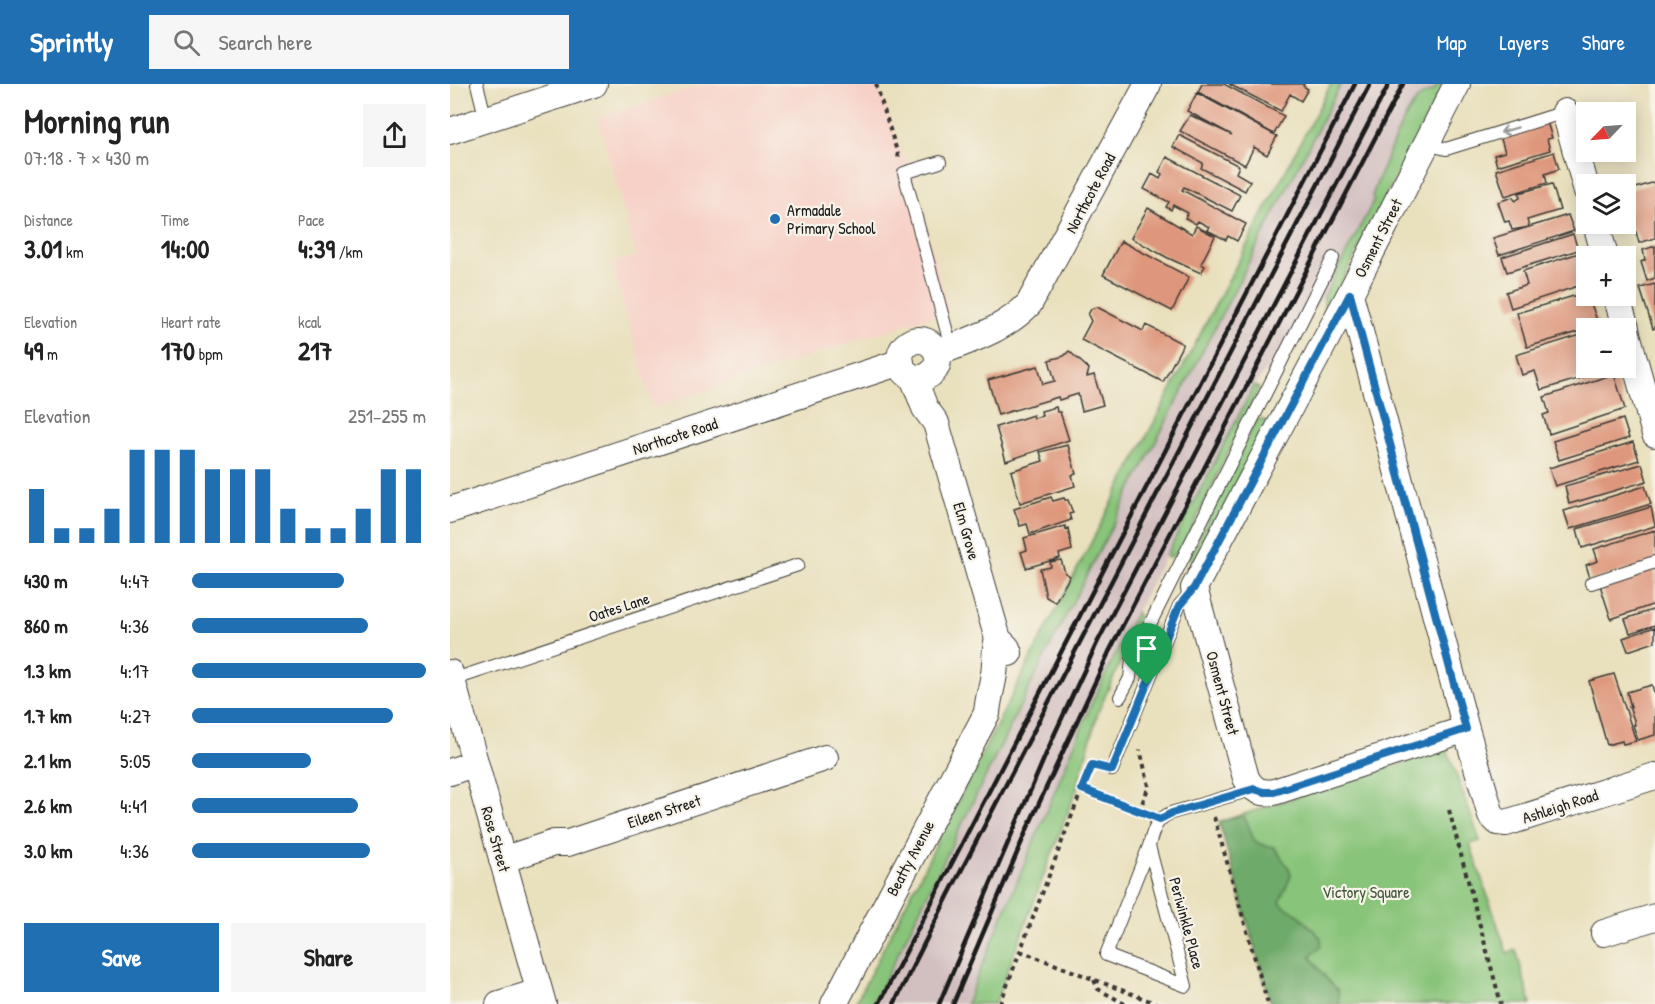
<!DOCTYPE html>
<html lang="en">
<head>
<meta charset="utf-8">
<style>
	:root { --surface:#fff; --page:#f6f6f6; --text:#222; --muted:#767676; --accent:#1f6fb2 }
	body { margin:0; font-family:"Patrick Hand",sans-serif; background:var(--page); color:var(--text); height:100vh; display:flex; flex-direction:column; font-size:22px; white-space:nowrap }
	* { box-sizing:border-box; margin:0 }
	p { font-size:20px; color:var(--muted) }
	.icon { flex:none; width:33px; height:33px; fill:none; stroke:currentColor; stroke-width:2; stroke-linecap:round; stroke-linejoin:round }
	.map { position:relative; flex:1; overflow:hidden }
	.drawer { display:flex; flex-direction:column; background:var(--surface); width:450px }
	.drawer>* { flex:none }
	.needle { width:39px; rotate:245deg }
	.controls { position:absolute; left:1126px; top:18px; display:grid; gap:12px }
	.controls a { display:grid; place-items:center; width:60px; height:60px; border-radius:0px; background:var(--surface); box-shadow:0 3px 15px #0003; font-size:30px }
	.pin { position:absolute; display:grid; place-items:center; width:51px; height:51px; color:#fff; margin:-62px -26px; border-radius:50% 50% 50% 0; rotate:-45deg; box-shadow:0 0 6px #0007 }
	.pin .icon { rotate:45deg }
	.round { display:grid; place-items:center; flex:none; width:63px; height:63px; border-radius:0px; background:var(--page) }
	.head { display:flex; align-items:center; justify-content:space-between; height:102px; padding:0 24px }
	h1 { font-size:33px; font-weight:700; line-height:45px }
	.stats { display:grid; grid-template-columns:repeat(3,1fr); gap:9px; height:102px; padding:6px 24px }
	.stats div { display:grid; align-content:center }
	.stats b { font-size:26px; font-weight:700 }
	.stats small { font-size:16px; font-weight:400 }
	.stats p { font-size:16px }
	.chart { height:168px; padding:12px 24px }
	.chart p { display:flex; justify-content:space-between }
	.chart svg { width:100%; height:108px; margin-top:6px; stroke:var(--accent); stroke-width:6 }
	.cta { display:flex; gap:12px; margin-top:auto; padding:12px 24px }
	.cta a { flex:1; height:69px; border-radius:0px; background:var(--accent); color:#fff; font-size:24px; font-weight:700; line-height:69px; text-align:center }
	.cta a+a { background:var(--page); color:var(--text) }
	ul { padding:0 24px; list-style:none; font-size:20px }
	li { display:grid; grid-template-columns:96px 72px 1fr; align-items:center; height:45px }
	li i { height:15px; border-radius:8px; background:var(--accent) }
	header { display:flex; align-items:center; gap:36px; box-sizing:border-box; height:84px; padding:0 30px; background:var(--accent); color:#fff }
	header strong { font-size:28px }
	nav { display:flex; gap:33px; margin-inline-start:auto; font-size:21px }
	.search { width:420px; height:54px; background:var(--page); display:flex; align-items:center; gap:15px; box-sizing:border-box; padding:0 21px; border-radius:0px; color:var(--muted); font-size:22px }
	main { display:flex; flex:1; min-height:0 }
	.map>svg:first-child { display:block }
	.built { fill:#f7d1c8 }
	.industrial { fill:#d2bfc0 }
	.green { fill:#88c479; stroke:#52704a; stroke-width:1.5 }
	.forest { fill:#6eaa69; stroke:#456342; stroke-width:1.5 }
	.building { fill:#de977b }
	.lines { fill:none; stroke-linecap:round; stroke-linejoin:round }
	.lane-casing { stroke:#3b3934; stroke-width:14 }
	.street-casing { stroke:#3b3934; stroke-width:28 }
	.path { stroke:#3b3934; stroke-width:4; stroke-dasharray:4.5 4.5; stroke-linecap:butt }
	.lane { stroke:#fff; stroke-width:12 }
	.street { stroke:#fff; stroke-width:26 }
	.rail { stroke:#1c1c1c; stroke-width:4.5 }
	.oneway { stroke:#999 }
	.route-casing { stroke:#fff; stroke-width:12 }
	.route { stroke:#1f6fb2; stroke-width:8 }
	.poi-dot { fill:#1f6fb2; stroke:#f7f3e8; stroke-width:2 }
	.labels { text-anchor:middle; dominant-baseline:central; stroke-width:4.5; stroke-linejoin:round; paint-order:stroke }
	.street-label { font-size:16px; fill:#1c1c1c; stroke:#f7f3e8 }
	.poi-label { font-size:16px; fill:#1c1c1c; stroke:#f7f3e8; text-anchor:start }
	.park-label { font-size:16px; fill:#42573d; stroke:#f7f3e8 }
</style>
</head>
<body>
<header>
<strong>Sprintly</strong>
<div class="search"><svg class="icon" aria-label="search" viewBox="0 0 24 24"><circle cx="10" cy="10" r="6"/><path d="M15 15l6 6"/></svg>Search here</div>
<nav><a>Map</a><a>Layers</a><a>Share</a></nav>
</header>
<main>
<section class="drawer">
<div class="head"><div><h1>Morning run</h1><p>07:18 · 7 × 430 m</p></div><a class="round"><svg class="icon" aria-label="share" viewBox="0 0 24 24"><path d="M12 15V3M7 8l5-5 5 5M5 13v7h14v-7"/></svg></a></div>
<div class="stats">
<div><p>Distance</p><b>3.01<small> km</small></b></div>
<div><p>Time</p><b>14:00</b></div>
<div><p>Pace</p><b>4:39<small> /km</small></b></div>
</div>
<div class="stats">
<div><p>Elevation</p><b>49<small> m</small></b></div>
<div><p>Heart rate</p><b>170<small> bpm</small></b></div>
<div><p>kcal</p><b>217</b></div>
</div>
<div class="chart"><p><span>Elevation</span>251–255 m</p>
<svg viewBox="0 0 160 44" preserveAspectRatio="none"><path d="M5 44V22M15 44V38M25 44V38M35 44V30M45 44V6M55 44V6M65 44V6M75 44V14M85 44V14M95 44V14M105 44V30M115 44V38M125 44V38M135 44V30M145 44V14M155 44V14"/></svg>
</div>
<ul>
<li><b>430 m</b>4:47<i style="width:65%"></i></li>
<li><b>860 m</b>4:36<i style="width:75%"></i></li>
<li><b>1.3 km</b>4:17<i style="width:100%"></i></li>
<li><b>1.7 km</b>4:27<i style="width:86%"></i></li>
<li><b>2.1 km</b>5:05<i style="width:51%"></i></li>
<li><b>2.6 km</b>4:41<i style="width:71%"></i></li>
<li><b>3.0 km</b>4:36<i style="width:76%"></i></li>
</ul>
<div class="cta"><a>Save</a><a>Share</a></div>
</section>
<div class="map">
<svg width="1205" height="920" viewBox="0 0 1205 920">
	<rect width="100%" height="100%" fill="#f7f3e8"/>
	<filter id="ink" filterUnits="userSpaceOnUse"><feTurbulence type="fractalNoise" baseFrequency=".0167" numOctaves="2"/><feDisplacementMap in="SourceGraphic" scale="12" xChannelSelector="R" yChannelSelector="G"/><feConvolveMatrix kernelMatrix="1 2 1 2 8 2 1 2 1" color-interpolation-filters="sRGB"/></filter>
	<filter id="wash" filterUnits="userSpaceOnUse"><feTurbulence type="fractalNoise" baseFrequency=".008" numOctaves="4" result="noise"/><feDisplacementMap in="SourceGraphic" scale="24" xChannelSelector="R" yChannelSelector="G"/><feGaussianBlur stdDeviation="1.35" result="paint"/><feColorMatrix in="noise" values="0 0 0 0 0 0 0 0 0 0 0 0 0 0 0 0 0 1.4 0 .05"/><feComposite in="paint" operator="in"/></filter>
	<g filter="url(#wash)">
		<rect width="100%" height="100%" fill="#e9e0bd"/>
		<path class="built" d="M255 0H427L454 74 463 81 467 90 463 98 499 226 203 324 162 180 186 171 148 34Z"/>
		<path class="industrial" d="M891 0H988L983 7 973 11 922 112 924 116 874 212 804 302 686 528 643 616 516 920H422L595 572Z"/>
		<path class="green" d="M881 0H891L595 572 439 888 422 920H405L587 562Z
			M988 0H994L874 232V212L924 116 922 112C930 91 955 20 974 10 977 9 980 8 983 7Z
			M804 302 809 304 729 471 726 469 718 474 716 472Z
			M810 335 819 338 746 478 739 475 806 336Z
			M686 528 689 533 688 539 648 628 627 704 545 920H516L643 616Z
			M997 665 1030 757 1020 760 1057 869 1066 866 1081 920H821L769 738Z"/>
		<path class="forest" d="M792 731C808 750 793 759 824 763L839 784 841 792 830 817 833 822 849 831 871 854V863L860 872 876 894 888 906 889 920H821L769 738Z"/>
		<g id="blocks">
			<path class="building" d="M752 0H774L834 32 824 50 748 8Z
				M779 0H854L853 2 858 5 851 17 840 10 831 27Z
				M747 9 827 52 817 71 804 63 795 81 730 47 740 31 782 51 737 27Z
				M1097 38 1102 54 1097 55 1100 66 1047 82 1044 71 1055 68 1050 52Z
				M729 51 789 82 786 89 800 97 795 107 751 84 753 79 723 63Z
				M1104 68 1109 85 1095 90 1097 99 1055 112 1046 86Z
				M717 73 790 111 782 127 734 103 732 106 796 140 787 157 778 152 776 156 757 146 759 143 748 137 746 140 735 134 738 129 723 121 721 126 716 123 719 118 694 105 702 90 710 95 712 90 709 88Z
				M1205 98V154L1189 159 1186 148 1181 147 1176 130V125L1178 124 1176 107Z
				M1102 100 1110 126 1077 136 1079 143 1062 146 1059 137 1055 138 1048 118 1063 113 1065 117 1070 114 1069 109Z
				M698 124 742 150 746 142 765 152 751 180 755 182 751 189 718 174 681 154Z
				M1118 131 1124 147 1049 171 1043 154Z
				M1123 150 1128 166 1057 188 1052 173Z
				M671 157 739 193 722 227 653 191Z
				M1205 162V194L1197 197 1191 178 1195 176 1193 166Z
				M1129 169 1137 199 1061 224 1056 208 1077 201 1073 187Z
				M1205 200V244L1203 245 1190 204Z
				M1137 208 1149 242 1077 263 1067 229Z
				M647 223 693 247 696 241 733 260 713 298 631 256 641 237 638 231 641 225Z
				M1137 249V284H1164L1091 306 1085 287 1072 291 1066 271Z
				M619 267 639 285 637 293 644 291 653 321 632 327 628 310 609 316 608 313 548 331 538 296 588 282 593 300 605 297 599 276 614 272Z
				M1164 290 1175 325 1099 350 1093 331 1099 329 1094 313Z
				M606 323 607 328H610L619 356 556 377 546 343 583 331 584 334 592 332 591 327Z
				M1173 335 1179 354 1109 376 1103 357Z
				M1183 358 1189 376 1105 402 1099 384Z
				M618 361 626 390 622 391 625 402 570 419 561 387 593 377 590 368Z
				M1192 380 1197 397 1119 420 1115 402Z
				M1195 402 1201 420 1120 445 1114 427Z
				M601 413 603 417 614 414 615 416H618L623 429 619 430 621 436 580 450 577 440 570 442 564 425Z
				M1201 423 1205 442 1132 464 1127 445Z
				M615 442 616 445 618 444 622 466 609 470 610 474 576 484 571 468 577 466 574 454Z
				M1205 446V478L1141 497 1136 481 1148 477 1144 465Z
				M611 476 615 489 620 492 605 518 596 513 590 485 601 483 600 478Z
				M1205 482V520L1161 535 1150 501Z
				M1205 525V541L1180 549 1175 535Z
				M1205 543V558L1178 567 1173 554Z
				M1164 590 1186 657 1173 660 1172 657 1157 661 1139 597Z
				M1202 601 1205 612V651L1188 656 1183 641H1185L1184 636 1179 623H1181L1177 608Z"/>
		</g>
	</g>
	<g filter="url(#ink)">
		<use href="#blocks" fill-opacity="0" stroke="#3b3934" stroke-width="1.5"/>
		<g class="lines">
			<defs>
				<path id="lane" d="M27 0 36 36
					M976 60 996 65 1115 28
					M490 78 454 89 501 263
					M1141 499 1205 478
					M2 596 348 481
					M670 613 680 594 682 576 883 174
					M662 686 729 522 744 505
					M699 762 736 902 656 871 699 762C703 746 706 735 721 729L804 705"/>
				<path id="street" d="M1007 0 900 210 744 504 796 694C803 706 810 710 824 708L1016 645
					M1115 28 1137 107
					M0 47 144 0
					M1146 140 1155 172
					M900 210 1016 645 1041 731 1048 738 1056 739 1205 692
					M1166 212 1176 244
					M1176 246 1205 350
					M450 275a19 19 0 1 1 38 0a19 19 0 1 1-38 0Z
					M487 269C520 256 554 246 579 220L698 0
					M463 293 475 324 486 339 548 555 557 564 559 569
					M0 426 451 278
					M0 589 93 920
					M0 688 25 679
					M52 776 104 759H118L375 674
					M1154 849 1205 833
					M49 920 89 908
					M384 920 537 629C538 615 542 603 544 590 546 577 544 567 548 555"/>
			</defs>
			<use href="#lane" class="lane-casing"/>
			<use href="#street" class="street-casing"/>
			<path class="path" d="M426 0 449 74
				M632 705 690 727
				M999 726 1051 920
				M689 727 699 702 690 666
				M764 733 818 920
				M570 867 708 920
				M644 896 648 905 675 920
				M550 920 632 705 642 681 647 682"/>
			<use href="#lane" class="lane"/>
			<use href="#street" class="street"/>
			<path class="rail" d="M429 920 905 0
				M444 920 499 810 920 0
				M489 920 605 649 647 559 939 0
				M503 920 578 743 660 566 953 0"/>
		</g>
		<defs><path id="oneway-shaft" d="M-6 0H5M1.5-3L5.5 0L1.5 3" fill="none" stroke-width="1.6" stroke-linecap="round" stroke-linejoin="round" transform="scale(1.5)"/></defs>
		<use class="oneway" href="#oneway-shaft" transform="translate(1059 46) rotate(163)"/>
	</g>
	<g class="lines" filter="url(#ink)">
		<defs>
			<path id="route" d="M900 210 1016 645 824 708H814L804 705 722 729 710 735 632 705 642 681 662 686 729 522 744 504Z"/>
		</defs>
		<use href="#route" class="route-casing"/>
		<use href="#route" class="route"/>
	</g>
	<circle class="poi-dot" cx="325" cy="135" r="6"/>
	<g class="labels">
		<g class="street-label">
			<text transform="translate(640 109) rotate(-62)">Northcote Road</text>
			<text transform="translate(928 154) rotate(-63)">Osment Street</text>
			<text transform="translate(225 352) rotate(-18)">Northcote Road</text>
			<text transform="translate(517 447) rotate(74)">Elm Grove</text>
			<text transform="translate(169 523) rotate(-18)">Oates Lane</text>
			<text transform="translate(773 609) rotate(75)">Osment Street</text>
			<text transform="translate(1110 722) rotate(-18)">Ashleigh Road</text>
			<text transform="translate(214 727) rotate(-18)">Eileen Street</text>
			<text transform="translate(46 755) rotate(74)">Rose Street</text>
			<text transform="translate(460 774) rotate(-62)">Beatty Avenue</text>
			<text transform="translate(737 839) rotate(75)">Periwinkle Place</text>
		</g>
		<g class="poi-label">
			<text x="337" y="126">Armadale<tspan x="337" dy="18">Primary School</tspan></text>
		</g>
		<g class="park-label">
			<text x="916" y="808">Victory Square</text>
		</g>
	</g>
</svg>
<div class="controls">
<a><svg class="needle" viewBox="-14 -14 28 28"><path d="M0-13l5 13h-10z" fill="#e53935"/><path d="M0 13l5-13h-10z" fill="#767676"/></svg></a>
<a><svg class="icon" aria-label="layers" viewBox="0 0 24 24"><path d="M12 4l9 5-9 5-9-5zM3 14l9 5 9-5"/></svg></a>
<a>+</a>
<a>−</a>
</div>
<div class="pin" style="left:697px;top:601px;background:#1e9e55"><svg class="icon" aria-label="arrive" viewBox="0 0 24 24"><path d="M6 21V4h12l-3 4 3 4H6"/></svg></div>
</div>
</main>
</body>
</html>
